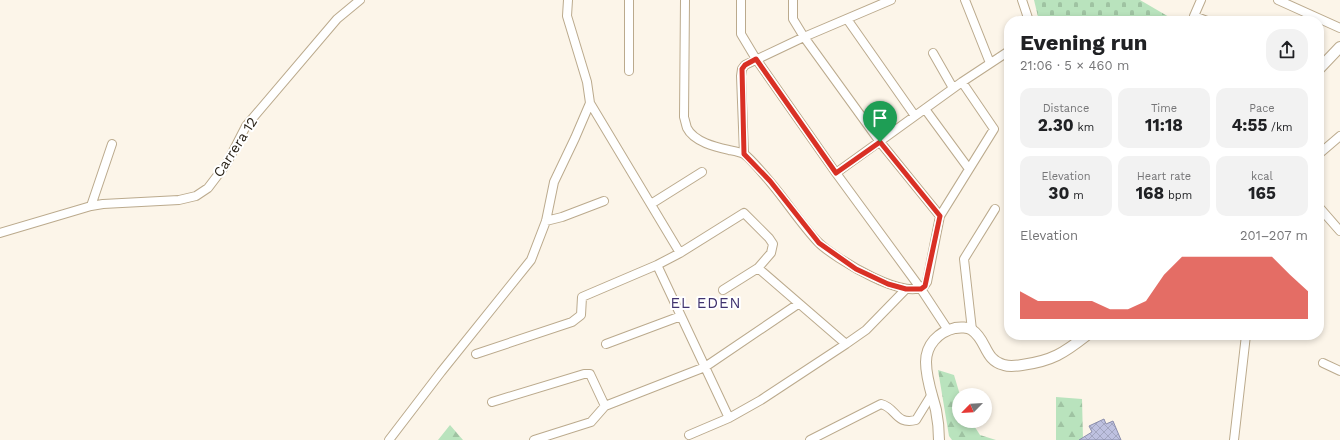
<!DOCTYPE html>
<html lang="en">
<head>
<meta charset="utf-8">
<style>
	:root { --surface:#fff; --page:#f2f2f2; --text:#202124; --muted:#757577; --accent:#d93025 }
	body { margin:0; font-family:"Work Sans",sans-serif; background:var(--page); color:var(--text); height:100vh; display:flex; flex-direction:column; font-size:15px; white-space:nowrap }
	* { box-sizing:border-box; margin:0 }
	p { font-size:13px; color:var(--muted) }
	.icon { flex:none; width:22px; height:22px; fill:none; stroke:currentColor; stroke-width:2; stroke-linecap:round; stroke-linejoin:round }
	.map { position:relative; flex:1; overflow:hidden }
	.details { position:absolute; left:1004px; top:16px; width:320px; height:324px; display:flex; flex-direction:column; background:var(--surface); border-radius:16px; box-shadow:0 2px 6px #0003 }
	.details>* { flex:none }
	.needle { width:26px; rotate:246deg }
	.controls { position:absolute; left:952px; top:388px; display:grid; gap:8px }
	.controls a { display:grid; place-items:center; width:40px; height:40px; border-radius:50%; background:var(--surface); box-shadow:0 2px 6px #0003; font-size:20px }
	.pin { position:absolute; display:grid; place-items:center; width:34px; height:34px; color:#fff; margin:-41px -17px; border-radius:50% 50% 50% 0; rotate:-45deg; box-shadow:0 0 4px #0007 }
	.pin .icon { rotate:45deg }
	.round { display:grid; place-items:center; flex:none; width:42px; height:42px; border-radius:16px; background:var(--page) }
	.summary { display:flex; align-items:center; justify-content:space-between; height:68px; padding:0 16px }
	h1 { font-size:22px; font-weight:700; line-height:30px }
	.figures { display:grid; grid-template-columns:repeat(3,1fr); gap:6px; height:68px; padding:4px 16px }
	.figures div { display:grid; align-content:center; border-radius:10px; background:var(--page); text-align:center }
	.figures b { font-size:17px; font-weight:700 }
	.figures small { font-size:11px; font-weight:400 }
	.figures p { font-size:11px }
	.chart { height:112px; padding:8px 16px }
	.chart p { display:flex; justify-content:space-between }
	.chart svg { width:100%; height:72px; margin-top:4px; fill:var(--accent); opacity:.7 }
	.map>svg:first-child { display:block }
	.forest { fill:url(#forest-firs) }
	.cemetery { fill:url(#cemetery-stones) }
	.building { fill:url(#building-cross-hatch); stroke:#8b8eac }
	.lines { fill:none; stroke-linecap:round; stroke-linejoin:round }
	.minor-casing { stroke:#bbaa8d; stroke-width:10 }
	.tertiary-casing { stroke:#bbaa8d; stroke-width:12 }
	.minor { stroke:#fff; stroke-width:8 }
	.tertiary { stroke:#fff; stroke-width:10 }
	.route-casing { stroke:#fff; stroke-width:8 }
	.route { stroke:#d93025; stroke-width:5 }
	.labels { text-anchor:middle; dominant-baseline:central; stroke-width:4; stroke-linejoin:round; paint-order:stroke }
	.street-label { font-size:14px; fill:#2b2419; stroke:#fff }
	.neighbourhood-label { font-size:15px; letter-spacing:1px; fill:#40336f; stroke:#fff }
</style>
</head>
<body>
<div class="map">
<svg width="1340" height="440" viewBox="0 0 1340 440">
	<defs>
		<pattern id="forest-firs" width="22" height="20" patternUnits="userSpaceOnUse"><rect width="22" height="20" fill="#b9e3bd"/><path d="M5 1l3.5 6h-7zM16 11l3.5 6h-7z" fill="#9fc3a2"/></pattern>
		<pattern id="cemetery-stones" width="16" height="16" patternUnits="userSpaceOnUse"><rect width="16" height="16" fill="#b9e3bd"/><path d="M2 7V4a2 2 0 0 1 4 0v3zM10 15v-3a2 2 0 0 1 4 0v3z" fill="#9fc3a2"/></pattern>
		<pattern id="building-cross-hatch" width="8" height="8" patternUnits="userSpaceOnUse"><rect width="8" height="8" fill="#bec1e0"/><path d="M0 0l8 8M0 8l8-8" fill="none" stroke="#a3a6c0"/></pattern>
	</defs>
	<rect width="100%" height="100%" fill="#fcf5e9"/>
	<path class="forest" d="M938 370 954 375 960 395H959V421H971L980 435 996 440H952L949 436Z
		M1056 397 1082 399 1083 440H1056Z
		M450 425 463 440H438Z"/>
	<path class="cemetery" d="M1034 0H1140L1176 21H1039Z"/>
	<path class="building" d="M1104 419 1106 424 1113 421 1121 440H1079L1092 432 1089 426Z"/>
	<g class="lines">
		<defs>
			<path id="minor" d="M685 0 684 117C685 120 686 125 687 128 694 142 716 147 729 150 734 151 740 152 744 154 750 158 766 177 771 183 787 202 801 224 818 242 831 256 914 308 927 282L940 216 994 129 962 82
				M741 0V34L756 59 836 173 921 289 948 330
				M793 0V19L804 37 880 142 940 216
				M965 0 990 63
				M1022 0 1029 21
				M1201 0 1194 16 1207 21
				M1278 0 1340 28
				M847 19 915 116
				M933 53 953 88
				M629 71V0
				M590 103 680 253
				M925 109 969 169
				M744 153 741 76 742 69 745 65 804 37 891 0
				M1319 154 1340 136
				M836 173 962 82 1009 51
				M651 204 702 172
				M91 206 112 144
				M1319 207 1340 231
				M546 221 562 217 604 201
				M0 233 91 206 103 204 179 200 196 196 208 188 227 163 246 126 337 19 360 0
				M657 265 729 418
				M758 268 846 344
				M972 330 964 259 995 209
				M606 344 681 316
				M476 354 572 322 581 315 582 297 657 265 680 253 744 213 769 238 773 244 771 253 758 268 723 290
				M1323 363 1340 371
				M492 402 584 374H590L605 406
				M689 435 729 418 761 400 846 344 866 330 906 289
				M389 440 441 372 531 260 546 221 554 182 575 138 590 103 587 82 567 16 568 0
				M534 440 591 422 605 406 705 367 798 304
				M810 440 881 404C897 408 895 425 916 420L932 394
				M1234 440 1246 335"/>
			<path id="tertiary" d="M1319 69 1340 47
				M939 440C939 430 938 420 936 410 932 394 926 379 926 362 926 345 938 332 955 328 960 327 968 327 972 330 987 340 984 360 1004 365 1010 367 1016 366 1022 365 1052 361 1064 353 1087 335"/>
		</defs>
		<use href="#minor" class="minor-casing"/>
		<use href="#tertiary" class="tertiary-casing"/>
		<use href="#minor" class="minor"/>
		<use href="#tertiary" class="tertiary"/>
	</g>
	<g class="lines">
		<defs>
			<path id="route" d="M756 59 836 173 880 142 940 216 925 286 921 289H906L888 284 856 269 819 243 770 181 744 154 742 69 745 65Z"/>
		</defs>
		<use href="#route" class="route-casing"/>
		<use href="#route" class="route"/>
	</g>
	<g class="labels">
		<g class="street-label">
			<text transform="translate(235 147) rotate(-57)">Carrera 12</text>
		</g>
		<g class="neighbourhood-label">
			<text x="706" y="303">EL EDEN</text>
		</g>
	</g>
</svg>
<div class="controls">
<a><svg class="needle" viewBox="-14 -14 28 28"><path d="M0-13l5 13h-10z" fill="#e53935"/><path d="M0 13l5-13h-10z" fill="#757577"/></svg></a>
</div>
<div class="pin" style="left:880px;top:142px;background:#1e9e55"><svg class="icon" aria-label="arrive" viewBox="0 0 24 24"><path d="M6 21V4h12l-3 4 3 4H6"/></svg></div>
<section class="details">
<div class="summary"><div><h1>Evening run</h1><p>21:06 · 5 × 460 m</p></div><a class="round"><svg class="icon" aria-label="share" viewBox="0 0 24 24"><path d="M12 15V3M7 8l5-5 5 5M5 13v7h14v-7"/></svg></a></div>
<div class="figures">
<div><p>Distance</p><b>2.30<small> km</small></b></div>
<div><p>Time</p><b>11:18</b></div>
<div><p>Pace</p><b>4:55<small> /km</small></b></div>
</div>
<div class="figures">
<div><p>Elevation</p><b>30<small> m</small></b></div>
<div><p>Heart rate</p><b>168<small> bpm</small></b></div>
<div><p>kcal</p><b>165</b></div>
</div>
<div class="chart"><p><span>Elevation</span>201–207 m</p>
<svg viewBox="0 0 160 44" preserveAspectRatio="none"><path d="M0 44V27L10 33L20 33L30 33L40 33L50 38L60 38L70 33L80 17L90 6L100 6L110 6L120 6L130 6L140 6L150 17L160 27V44z"/></svg>
</div>
</section>
</div>
</body>
</html>
